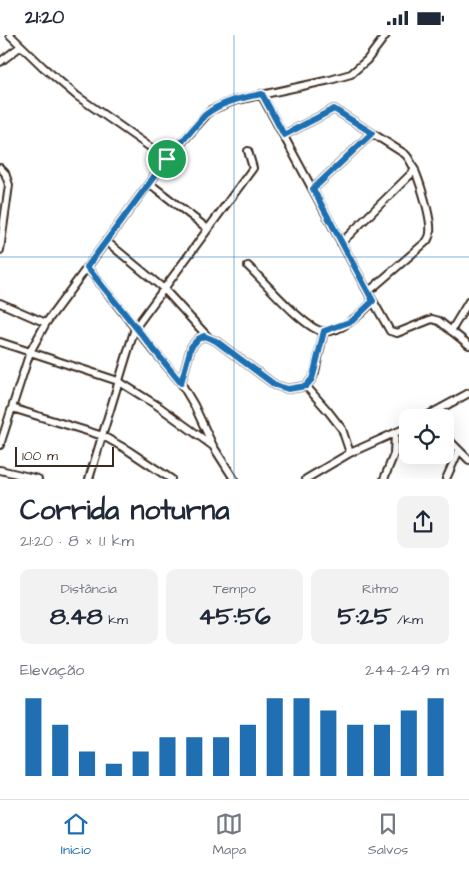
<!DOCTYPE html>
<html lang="pt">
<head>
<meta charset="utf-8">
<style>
	:root { --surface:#fff; --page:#f2f2f3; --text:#1f2937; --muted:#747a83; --line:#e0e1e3; --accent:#1f6fb2 }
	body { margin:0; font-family:"Architects Daughter",sans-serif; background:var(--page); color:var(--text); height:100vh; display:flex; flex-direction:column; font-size:19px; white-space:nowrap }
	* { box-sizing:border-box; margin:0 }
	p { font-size:16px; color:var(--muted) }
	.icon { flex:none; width:28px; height:28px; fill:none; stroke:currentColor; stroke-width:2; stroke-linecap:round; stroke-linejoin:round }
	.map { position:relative; height:444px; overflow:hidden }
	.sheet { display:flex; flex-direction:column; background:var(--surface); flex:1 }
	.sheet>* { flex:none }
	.controls { position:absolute; left:399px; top:374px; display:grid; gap:10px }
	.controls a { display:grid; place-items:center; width:55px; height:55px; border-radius:10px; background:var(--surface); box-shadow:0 5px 20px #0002; font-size:25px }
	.scale { position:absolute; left:15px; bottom:12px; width:99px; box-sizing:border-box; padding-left:5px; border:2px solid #3b2a1e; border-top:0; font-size:14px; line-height:18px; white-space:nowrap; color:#3b2a1e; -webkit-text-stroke:4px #fff; paint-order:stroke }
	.pin { position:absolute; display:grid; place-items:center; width:42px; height:42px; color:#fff; margin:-21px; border:2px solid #fff; border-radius:50%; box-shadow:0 1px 5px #0007 }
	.round { display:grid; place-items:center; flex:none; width:52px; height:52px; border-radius:10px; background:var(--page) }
	.headline { display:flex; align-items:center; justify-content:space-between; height:85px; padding:0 20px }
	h1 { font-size:28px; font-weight:700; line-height:38px }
	.stats { display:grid; grid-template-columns:repeat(3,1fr); gap:8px; height:85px; padding:5px 20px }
	.stats div { display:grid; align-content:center; border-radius:10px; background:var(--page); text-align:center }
	.stats b { font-size:25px; font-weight:700 }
	.stats small { font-size:14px; font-weight:400 }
	.stats p { font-size:14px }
	.chart { height:140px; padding:10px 20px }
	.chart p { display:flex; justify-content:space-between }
	.chart svg { width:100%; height:90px; margin-top:5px; stroke:var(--accent); stroke-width:6 }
	.status { display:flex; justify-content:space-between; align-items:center; height:35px; padding:0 25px; background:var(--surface); direction:ltr }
	.status svg { height:14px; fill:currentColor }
	.menu { display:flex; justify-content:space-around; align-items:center; height:70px; border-top:1px solid var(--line); background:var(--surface); font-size:14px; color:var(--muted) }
	.menu a { display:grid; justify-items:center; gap:2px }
	.menu .on { color:var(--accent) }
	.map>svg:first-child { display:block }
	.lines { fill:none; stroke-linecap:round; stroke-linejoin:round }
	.minor-casing { stroke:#3b2a1e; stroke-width:10 }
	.minor { stroke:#fff; stroke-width:6 }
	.route-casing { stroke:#fff; stroke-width:10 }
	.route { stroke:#1f6fb2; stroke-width:6 }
	.grid { fill:none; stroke:#1f6fb2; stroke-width:1; stroke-opacity:0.55 }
</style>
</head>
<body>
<div class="status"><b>21:20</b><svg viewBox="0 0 49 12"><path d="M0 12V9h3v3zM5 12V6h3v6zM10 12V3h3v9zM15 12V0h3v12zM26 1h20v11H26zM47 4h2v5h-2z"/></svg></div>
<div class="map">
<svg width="469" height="444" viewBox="0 0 469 444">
	<rect width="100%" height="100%" fill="#fff"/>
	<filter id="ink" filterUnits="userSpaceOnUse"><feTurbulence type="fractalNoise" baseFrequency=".02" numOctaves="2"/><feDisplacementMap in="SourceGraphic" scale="10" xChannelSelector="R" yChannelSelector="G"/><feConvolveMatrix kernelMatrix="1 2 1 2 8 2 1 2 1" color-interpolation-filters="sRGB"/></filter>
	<g filter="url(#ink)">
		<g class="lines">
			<defs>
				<path id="minor" d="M10 0 43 32 77 61 167 124
					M0 27 21 11
					M261 59 368 257 427 206C428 204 430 201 430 198 432 183 416 129 405 119L334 74 284 100
					M0 133 5 138 9 150 0 215
					M149 148 208 194
					M313 154 372 98
					M106 206 164 254 208 302
					M341 208 415 135
					M248 231C263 245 303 292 321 296 338 300 363 278 373 266
					M87 232 135 293 89 444
					M368 257 390 296 397 298 432 284 439 286 469 310
					M0 268 46 288
					M451 296 469 266
					M0 307 118 346 158 371 213 411
					M181 348 191 312 198 304 204 301 216 306 275 350 288 354 306 351 312 344 315 337 324 296
					M306 351 328 376 342 394 350 418
					M12 373 103 401 126 414 171 444
					M425 382 469 358
					M445 401 469 425
					M0 410 30 317 46 288 167 124 211 75 233 66 330 45 351 39 367 25 386 0
					M0 435 38 444
					M234 444 213 411 194 370 181 348 135 293 253 133 248 116
					M306 444 350 418 408 392
					M384 444 394 419 395 398
					M446 444 459 415"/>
			</defs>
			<use href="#minor" class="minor-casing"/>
			<use href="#minor" class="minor"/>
		</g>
	</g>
	<g class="lines" filter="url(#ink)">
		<defs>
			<path id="route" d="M262 59 284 100 334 74 372 98 313 154 373 266 352 286 324 296 314 337 312 344 306 351 288 354 275 350 216 306 204 301 198 304 191 312 181 348 87 232 167 124 205 80C221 67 241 63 262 59Z"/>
		</defs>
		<use href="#route" class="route-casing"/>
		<use href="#route" class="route"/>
	</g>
	<path class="grid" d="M234 0V444M0 222H469"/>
</svg>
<div class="controls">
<a><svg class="icon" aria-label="locate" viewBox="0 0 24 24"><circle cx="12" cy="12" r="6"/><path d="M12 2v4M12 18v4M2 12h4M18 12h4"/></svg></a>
</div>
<div class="scale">100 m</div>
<div class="pin" style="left:167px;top:124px;background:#1e9e55"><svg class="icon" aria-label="arrive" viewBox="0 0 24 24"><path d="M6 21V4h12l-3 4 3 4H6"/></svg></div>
</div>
<section class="sheet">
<div class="headline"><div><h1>Corrida noturna</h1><p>21:20 · 8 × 1.1 km</p></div><a class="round"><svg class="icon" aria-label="share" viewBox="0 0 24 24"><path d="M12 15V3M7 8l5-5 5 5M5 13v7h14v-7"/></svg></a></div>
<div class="stats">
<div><p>Distância</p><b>8.48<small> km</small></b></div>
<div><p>Tempo</p><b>45:56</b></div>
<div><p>Ritmo</p><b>5:25<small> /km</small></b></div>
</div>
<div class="chart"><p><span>Elevação</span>244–249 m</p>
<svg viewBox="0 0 160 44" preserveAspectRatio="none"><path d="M5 44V6M15 44V19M25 44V32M35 44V38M45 44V32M55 44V25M65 44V25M75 44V25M85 44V19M95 44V6M105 44V6M115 44V12M125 44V19M135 44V19M145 44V12M155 44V6"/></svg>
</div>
</section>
<nav class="menu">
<a class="on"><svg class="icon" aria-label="home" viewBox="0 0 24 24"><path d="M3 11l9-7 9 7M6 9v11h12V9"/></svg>Início</a>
<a><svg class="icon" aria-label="map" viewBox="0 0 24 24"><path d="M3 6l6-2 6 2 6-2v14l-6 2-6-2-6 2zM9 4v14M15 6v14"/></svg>Mapa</a>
<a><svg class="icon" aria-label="saved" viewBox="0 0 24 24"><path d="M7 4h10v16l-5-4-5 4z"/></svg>Salvos</a>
</nav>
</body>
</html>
